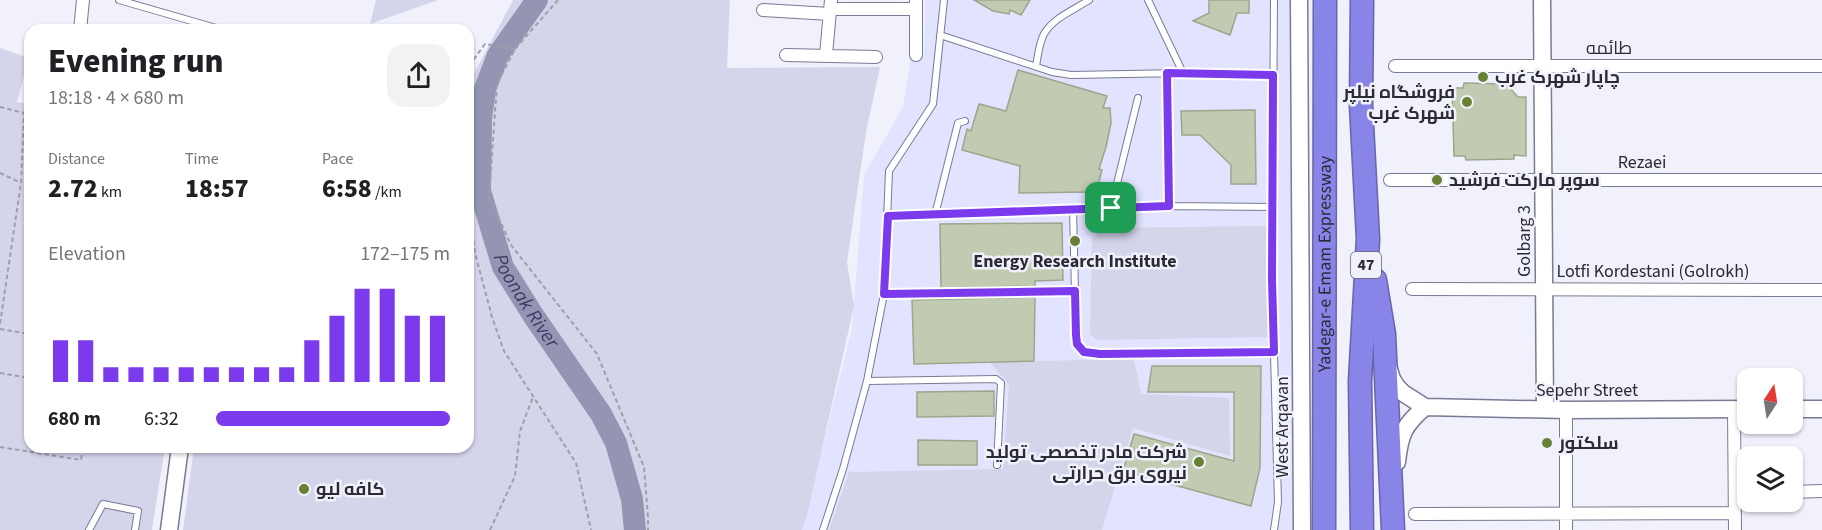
<!DOCTYPE html>
<html lang="en">
<head>
<meta charset="utf-8">
<style>
	:root { --surface:#fff; --page:#f2f2f2; --text:#202124; --muted:#757577; --accent:#7c3aed }
	body { margin:0; font-family:"Source Sans 3",Cairo,sans-serif; background:var(--page); color:var(--text); height:100vh; display:flex; flex-direction:column; font-size:22px; white-space:nowrap }
	* { box-sizing:border-box; margin:0 }
	p { font-size:20px; color:var(--muted) }
	.icon { flex:none; width:33px; height:33px; fill:none; stroke:currentColor; stroke-width:2; stroke-linecap:round; stroke-linejoin:round }
	.map { position:relative; flex:1; overflow:hidden }
	.details { position:absolute; left:24px; top:24px; width:450px; height:429px; display:flex; flex-direction:column; background:var(--surface); border-radius:18px; box-shadow:0 2px 4px #0004 }
	.details>* { flex:none }
	.needle { width:39px; rotate:12deg }
	.controls { position:absolute; left:1737px; top:368px; display:grid; gap:12px }
	.controls a { display:grid; place-items:center; width:66px; height:66px; border-radius:12px; background:var(--surface); box-shadow:0 2px 4px #0004; font-size:30px }
	.pin { position:absolute; display:grid; place-items:center; width:51px; height:51px; color:#fff; margin:-26px; border-radius:12px; box-shadow:0 3px 9px #0006 }
	.round { display:grid; place-items:center; flex:none; width:63px; height:63px; border-radius:18px; background:var(--page) }
	.headline { display:flex; align-items:center; justify-content:space-between; height:102px; padding:0 24px }
	h1 { font-size:33px; font-weight:800; line-height:45px }
	.figures { display:grid; grid-template-columns:repeat(3,1fr); gap:9px; height:102px; padding:6px 24px }
	.figures div { display:grid; align-content:center }
	.figures b { font-size:26px; font-weight:800 }
	.figures small { font-size:16px; font-weight:400 }
	.figures p { font-size:16px }
	.chart { height:168px; padding:12px 24px }
	.chart p { display:flex; justify-content:space-between }
	.chart svg { width:100%; height:108px; margin-top:6px; stroke:var(--accent); stroke-width:6 }
	ul { padding:0 24px; list-style:none; font-size:20px }
	li { display:grid; grid-template-columns:96px 72px 1fr; align-items:center; height:45px }
	li i { height:15px; border-radius:8px; background:var(--accent) }
	.map>svg:first-child { display:block }
	.built { fill:#e2e3ff }
	.green { fill:#d4d5eb }
	.lines { fill:none; stroke-linecap:round; stroke-linejoin:round }
	.river { stroke:#9495b2; stroke-width:22 }
	.building { fill:#c1cbb1; stroke:#9ca68d; stroke-width:1.5 }
	.lane-casing { stroke:#797a93; stroke-width:8 }
	.street-casing { stroke:#797a93; stroke-width:14 }
	.secondary-casing { stroke:#797a93; stroke-width:19 }
	.highway-casing { stroke:#6865a9; stroke-width:25 }
	.path { stroke:#9f9faa; stroke-width:2; stroke-dasharray:4.5 3; stroke-linecap:butt }
	.lane { stroke:#fff; stroke-width:6 }
	.street { stroke:#fff; stroke-width:12 }
	.secondary { stroke:#fff; stroke-width:16 }
	.highway { stroke:#8984e7; stroke-width:22 }
	.route-casing { stroke:#fff; stroke-width:12 }
	.route { stroke:#7c3aed; stroke-width:8 }
	.poi-dot { fill:#678134; stroke:#f1f1fc; stroke-width:2 }
	.labels { text-anchor:middle; dominant-baseline:central; stroke-width:5; stroke-linejoin:round; paint-order:stroke }
	.shield { fill:#f1f1fc; stroke:#666671; stroke-width:1.5 }
	.shield-label { font-size:16px; font-weight:bold; fill:#2a2b35 }
	.street-label { font-size:18px; fill:#2a2b35; stroke:#f1f1fc }
	.poi-label { font-size:18px; font-weight:bold; fill:#2a2b35; stroke:#f1f1fc; text-anchor:start }
	.water-label { font-size:20px; font-style:italic; fill:#3d3b66; stroke:#f1f1fc }
</style>
</head>
<body>
<div class="map">
<svg width="1822" height="530" viewBox="0 0 1822 530">
	<rect width="100%" height="100%" fill="#f1f1fc"/>
	<path class="built" d="M925 0H1290L1295 530H802L852 328 864 175 903 107 911 57 924 56Z"/>
	<path class="green" d="M376 0H438L370 24Z
		M513 0H730L727 68 880 67 866 132 847 262 854 306 808 511 802 530H183L194 447H468V233L472 231 470 81Z
		M0 48 29 58 17 102 30 104V447H165L152 530H0Z
		M1268 226 1270 337 1097 340 1090 334 1092 238 1105 228Z
		M1134 359 1141 394 1229 398 1230 456 1133 428 1102 530H829L849 472 1003 469 1009 384 989 362Z"/>
	<g class="lines">
		<path class="river" id="s1" d="M537 0 498 55 485 89 481 119 480 191 503 267 533 315 601 414 616 443 632 499 635 530"/>
	</g>
	<path class="building" d="M974 0H1030L1021 15 1010 10 1009 14 993 11Z
		M1209 0H1249V13H1237L1230 35 1193 21 1209 13Z
		M1018 70 1107 96 1103 108H1110L1111 123 1106 147 1099 169 1102 170 1097 189 1090 187 1088 192 1019 193 1020 166 962 150 967 129 971 131 979 104 1006 111Z
		M1464 83 1506 84 1518 97H1526V156L1514 155V159L1466 160 1465 156H1454L1452 88H1463Z
		M1255 110 1256 184H1231V165L1200 135H1182L1181 111Z
		M1062 223 1063 280 1035 281V286L941 288 940 224Z
		M1035 297 1034 361 914 364 912 300Z
		M1152 366H1261L1260 468 1251 506 1123 471 1134 434 1234 461V392H1148Z
		M994 391V416L917 417V392Z
		M918 440 977 441V465H918Z"/>
	<g class="lines">
		<defs>
			<path id="lane" d="M119 0 223 30
				M1148 0 1183 73
				M1274 0 1272 280 1278 502 1274 530
				M940 35 1052 72 1071 75 1183 73 1273 75
				M1036 66C1038 56 1039 43 1044 34 1053 18 1074 10 1089 0
				M1167 73 1169 206
				M1111 208 1138 98
				M1073 209 1076 335 1077 344 1085 352 1100 354 1274 352
				M935 215 958 123 965 121
				M888 216 1169 206 1273 207
				M884 294 1075 291
				M867 381 996 379 1001 383 997 465
				M89 530 103 504 138 511 135 530
				M823 530 843 469 867 381 884 294 889 171 933 104 944 0"/>
			<path id="street" d="M830 9H916
				M763 10 830 14
				M80 30 83 0
				M786 55 876 57
				M826 55 831 0
				M916 55V0
				M1395 66H1822
				M1390 180H1822
				M1412 289 1822 290
				M1734 409 1735 530
				M1566 410V530
				M1792 492 1822 491
				M1415 514 1735 513"/>
			<path id="secondary" d="M1299 0 1302 530
				M1542 0 1545 409
				M1389 369 1392 379 1397 387 1403 393 1425 407 1566 410 1748 409
				M1792 409H1822
				M1397 462C1400 434 1404 425 1425 407
				M169 530 180 447"/>
			<g id="highway">
				<path d="M1375 280 1384 334 1393 530"/>
				<path id="s2" d="M1324 530 1325 0"/>
				<path d="M1362 530 1360 381 1368 239 1361 105 1362 0"/>
			</g>
		</defs>
		<use href="#lane" class="lane-casing"/>
		<use href="#street" class="street-casing"/>
		<use href="#secondary" class="secondary-casing"/>
		<use href="#highway" class="highway-casing"/>
		<path class="path" d="M558 0 515 49 497 84 489 197 511 245 597 354 644 467 648 517V530
			M468 96 471 63 485 44 515 49
			M0 107 24 113 21 183 0 324
			M0 173 21 183
			M468 196 475 253 492 317 504 351 576 463 591 530
			M0 329 30 334
			M0 373 30 378
			M0 447 81 460 83 447
			M490 530 515 476 520 431 533 397"/>
		<use href="#lane" class="lane"/>
		<use href="#street" class="street"/>
		<use href="#secondary" class="secondary"/>
		<use href="#highway" class="highway"/>
	</g>
	<g class="lines">
		<defs>
			<path id="route" d="M1167 73 1273 75 1272 280 1274 352 1100 354 1084 352 1077 344 1076 335 1075 291 884 294 888 216 1169 206Z"/>
		</defs>
		<use href="#route" class="route-casing"/>
		<use href="#route" class="route"/>
	</g>
	<g class="poi-dot">
		<circle cx="1483" cy="77" r="6"/>
		<circle cx="1467" cy="102" r="6"/>
		<circle cx="1437" cy="180" r="6"/>
		<circle cx="1075" cy="241" r="6"/>
		<circle cx="1547" cy="443" r="6"/>
		<circle cx="1199" cy="462" r="6"/>
		<circle cx="304" cy="489" r="6"/>
	</g>
	<g class="labels">
		<rect class="shield" x="1351" y="252" width="30" height="26" rx="4.5"/>
		<g class="shield-label">
			<text x="1366" y="265">47</text>
		</g>
		<g class="street-label">
			<text x="1609" y="48">طائمه</text>
			<text x="1642" y="162">Rezaei</text>
			<text transform="translate(1524 241) rotate(-90)">Golbarg 3</text>
			<text stroke="none"><textPath href="#s2" startOffset="266">Yadegar-e Emam Expressway</textPath></text>
			<text x="1653" y="271">Lotfi Kordestani (Golrokh)</text>
			<text x="1587" y="390">Sepehr Street</text>
			<text transform="translate(1282 427) rotate(-90)">West Arqavan</text>
		</g>
		<g class="poi-label">
			<text x="1495" y="77">چاپار شهرک غرب</text>
			<text x="1455" y="92" text-anchor="end">فروشگاه نیلپر<tspan x="1455" dy="21">شهرک غرب</tspan></text>
			<text x="1449" y="180">سوپر مارکت فرشید</text>
			<text x="1075" y="261" text-anchor="middle">Energy Research Institute</text>
			<text x="1559" y="443">سلکتور</text>
			<text x="1187" y="452" text-anchor="end">شرکت مادر تخصصی تولید<tspan x="1187" dy="21">نیروی برق حرارتی</tspan></text>
			<text x="316" y="489">کافه لیو</text>
		</g>
		<g class="water-label">
			<text stroke="none"><textPath href="#s1" startOffset="326">Poonak River</textPath></text>
		</g>
	</g>
</svg>
<div class="controls">
<a><svg class="needle" viewBox="-14 -14 28 28"><path d="M0-13l5 13h-10z" fill="#e53935"/><path d="M0 13l5-13h-10z" fill="#757577"/></svg></a>
<a><svg class="icon" aria-label="layers" viewBox="0 0 24 24"><path d="M12 4l9 5-9 5-9-5zM3 14l9 5 9-5"/></svg></a>
</div>
<div class="pin" style="left:1111px;top:208px;background:#1e9e55"><svg class="icon" aria-label="arrive" viewBox="0 0 24 24"><path d="M6 21V4h12l-3 4 3 4H6"/></svg></div>
<section class="details">
<div class="headline"><div><h1>Evening run</h1><p>18:18 · 4 × 680 m</p></div><a class="round"><svg class="icon" aria-label="share" viewBox="0 0 24 24"><path d="M12 15V3M7 8l5-5 5 5M5 13v7h14v-7"/></svg></a></div>
<div class="figures">
<div><p>Distance</p><b>2.72<small> km</small></b></div>
<div><p>Time</p><b>18:57</b></div>
<div><p>Pace</p><b>6:58<small> /km</small></b></div>
</div>
<div class="chart"><p><span>Elevation</span>172–175 m</p>
<svg viewBox="0 0 160 44" preserveAspectRatio="none"><path d="M5 44V27M15 44V27M25 44V38M35 44V38M45 44V38M55 44V38M65 44V38M75 44V38M85 44V38M95 44V38M105 44V27M115 44V17M125 44V6M135 44V6M145 44V17M155 44V17"/></svg>
</div>
<ul>
<li><b>680 m</b>6:32<i style="width:100%"></i></li>
</ul>
</section>
</div>
</body>
</html>
